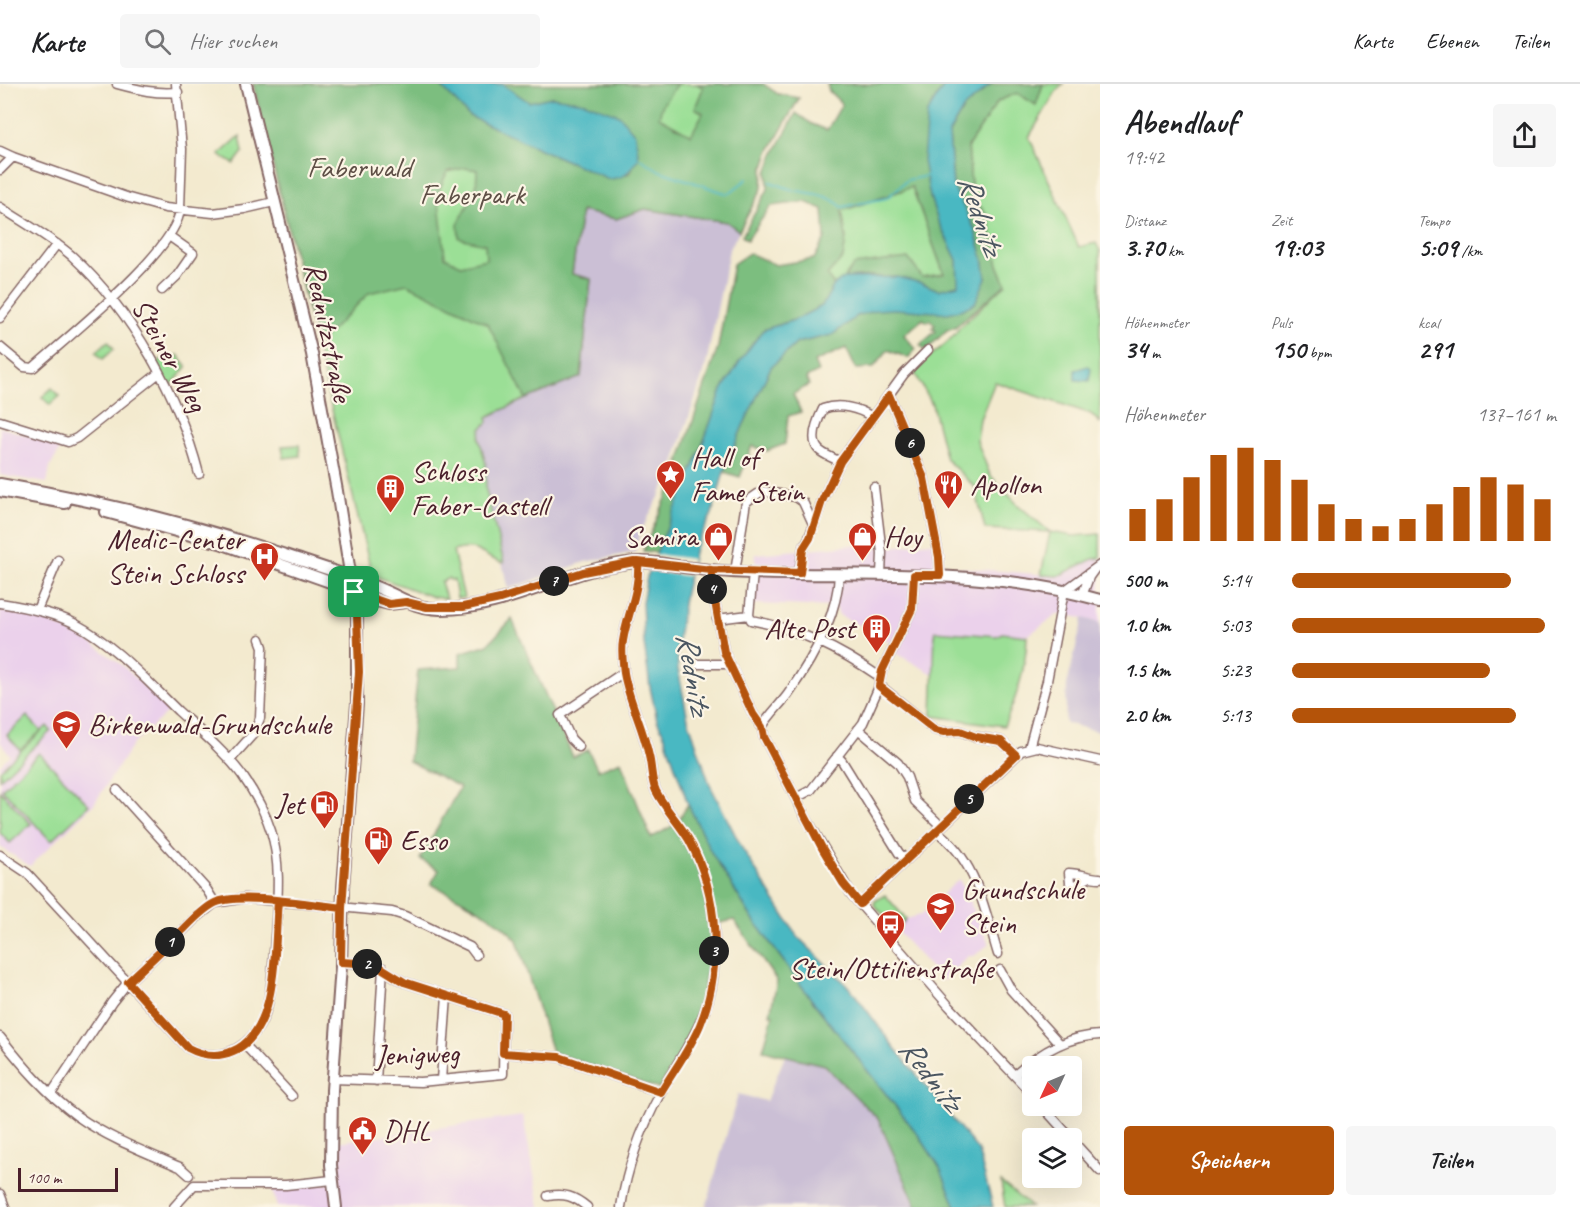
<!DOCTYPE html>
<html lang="de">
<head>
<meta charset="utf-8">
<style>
	:root { --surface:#fff; --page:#f6f6f6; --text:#202124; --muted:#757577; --line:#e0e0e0; --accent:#b45309 }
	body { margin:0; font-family:Caveat,sans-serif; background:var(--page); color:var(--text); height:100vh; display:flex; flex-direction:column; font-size:22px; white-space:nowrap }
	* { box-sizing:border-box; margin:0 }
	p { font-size:20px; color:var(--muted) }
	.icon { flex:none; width:33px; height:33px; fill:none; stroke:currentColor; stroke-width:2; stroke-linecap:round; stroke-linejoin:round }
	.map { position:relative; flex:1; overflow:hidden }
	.details { display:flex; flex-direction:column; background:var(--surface); width:480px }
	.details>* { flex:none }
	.needle { width:39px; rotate:226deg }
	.tools { position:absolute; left:1022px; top:972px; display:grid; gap:12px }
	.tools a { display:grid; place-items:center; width:60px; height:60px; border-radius:6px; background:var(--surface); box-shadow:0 6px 24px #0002; font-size:30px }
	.scale { position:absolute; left:18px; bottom:15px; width:100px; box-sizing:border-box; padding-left:6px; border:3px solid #4a1f2b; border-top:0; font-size:16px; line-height:21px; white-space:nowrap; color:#4a1f2b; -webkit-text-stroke:4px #fcf5e5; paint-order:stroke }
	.pin { position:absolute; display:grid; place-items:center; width:51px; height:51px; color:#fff; margin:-26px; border-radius:12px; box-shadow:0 3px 9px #0006 }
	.km { position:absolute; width:30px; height:30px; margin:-15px; border-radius:50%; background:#222; color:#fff; font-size:16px; line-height:30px; text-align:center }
	.round { display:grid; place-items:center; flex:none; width:63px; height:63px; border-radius:6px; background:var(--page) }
	.headline { display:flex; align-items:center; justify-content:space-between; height:102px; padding:0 24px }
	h1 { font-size:33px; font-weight:800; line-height:45px }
	.figures { display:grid; grid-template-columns:repeat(3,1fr); gap:9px; height:102px; padding:6px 24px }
	.figures div { display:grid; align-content:center }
	.figures b { font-size:26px; font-weight:800 }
	.figures small { font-size:16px; font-weight:400 }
	.figures p { font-size:16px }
	.chart { height:168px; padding:12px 24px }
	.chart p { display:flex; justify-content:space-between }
	.chart svg { width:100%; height:108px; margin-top:6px; stroke:var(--accent); stroke-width:6 }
	.button { display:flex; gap:12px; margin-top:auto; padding:12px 24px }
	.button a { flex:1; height:69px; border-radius:6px; background:var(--accent); color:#fff; font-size:24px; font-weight:800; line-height:69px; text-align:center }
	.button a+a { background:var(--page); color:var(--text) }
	ul { padding:0 24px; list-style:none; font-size:20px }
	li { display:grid; grid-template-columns:96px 72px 1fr; align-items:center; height:45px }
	li i { height:15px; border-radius:8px; background:var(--accent) }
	header { display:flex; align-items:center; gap:36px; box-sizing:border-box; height:84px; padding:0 30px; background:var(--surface); border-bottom:2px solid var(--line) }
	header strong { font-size:28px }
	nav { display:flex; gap:33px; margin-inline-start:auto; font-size:21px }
	.search { width:420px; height:54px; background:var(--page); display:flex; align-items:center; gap:15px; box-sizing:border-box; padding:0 21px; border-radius:6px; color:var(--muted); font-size:22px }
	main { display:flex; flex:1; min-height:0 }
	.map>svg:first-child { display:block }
	.built { fill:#ebd1eb }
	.industrial { fill:#cbbfd5 }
	.green { fill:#9bdf96; stroke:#727f60; stroke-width:1.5 }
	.forest { fill:#7cbe7f; stroke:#636e55; stroke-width:1.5; fill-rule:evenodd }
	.water { fill:#49b8c2; stroke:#4a6c76; stroke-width:1.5 }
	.pier { fill:#f3eacf }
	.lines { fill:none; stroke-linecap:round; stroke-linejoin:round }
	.stream { stroke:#49b8c2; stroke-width:2 }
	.minor-casing { stroke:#856664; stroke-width:11 }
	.major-casing { stroke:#856664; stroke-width:14 }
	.minor { stroke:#fff; stroke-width:8 }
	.major { stroke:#fff; stroke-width:10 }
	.route-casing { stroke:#fff; stroke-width:12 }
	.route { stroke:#b45309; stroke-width:8 }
	.labels { text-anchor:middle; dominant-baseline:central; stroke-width:4.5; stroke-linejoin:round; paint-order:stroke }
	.park-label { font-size:30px; fill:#5e4f46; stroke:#fcf5e5 }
	.street-label { font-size:30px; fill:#4a1f2b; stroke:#fcf5e5 }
	.poi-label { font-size:30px; fill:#4a1f2b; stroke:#fcf5e5; text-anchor:start }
	.water-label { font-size:32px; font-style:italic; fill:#4a5560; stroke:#fcf5e5 }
</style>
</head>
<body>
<header>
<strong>Karte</strong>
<div class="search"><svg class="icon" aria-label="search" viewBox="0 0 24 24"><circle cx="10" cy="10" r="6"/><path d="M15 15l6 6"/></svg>Hier suchen</div>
<nav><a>Karte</a><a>Ebenen</a><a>Teilen</a></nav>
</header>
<main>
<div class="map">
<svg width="1100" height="1123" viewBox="0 0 1100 1123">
	<rect width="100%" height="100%" fill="#fcf5e5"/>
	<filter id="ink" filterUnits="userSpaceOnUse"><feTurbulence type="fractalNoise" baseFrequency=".0167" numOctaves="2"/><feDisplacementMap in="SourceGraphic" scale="12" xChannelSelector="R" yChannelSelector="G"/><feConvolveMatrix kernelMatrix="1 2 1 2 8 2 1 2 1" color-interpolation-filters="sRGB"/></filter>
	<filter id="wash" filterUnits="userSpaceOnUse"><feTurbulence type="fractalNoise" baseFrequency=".008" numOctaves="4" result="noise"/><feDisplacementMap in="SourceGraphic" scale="24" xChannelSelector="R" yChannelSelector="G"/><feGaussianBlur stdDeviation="1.35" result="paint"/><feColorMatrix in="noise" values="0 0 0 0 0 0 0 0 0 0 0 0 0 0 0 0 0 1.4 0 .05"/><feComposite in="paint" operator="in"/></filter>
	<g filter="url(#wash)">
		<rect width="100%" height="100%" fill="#f3eacf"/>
		<path class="built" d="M0 343 62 362 50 383 47 399 0 391Z
			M938 457 944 482 1058 492 1093 475 1100 474V539L1083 534 1058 530 1027 552 1002 549 997 552 935 547 933 590 890 566 893 559 839 531 836 523 753 520 756 470 852 461 884 464Z
			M0 527 43 535 90 558 122 581 169 627 133 660 94 720 30 782 0 763V681L10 671 0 658Z
			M959 795 989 860 974 872H968L943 897 896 846 906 835 921 831Z
			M523 1032 540 1123H277L271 1102 340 1099 337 1058Z"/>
		<path class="industrial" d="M645 125 728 138 739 147 729 166 706 281 669 394 640 449 635 468 585 478 508 505 486 406V380L479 354 480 345 485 340 487 333 526 315 591 195 572 191 581 127 616 135Z
			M1083 534 1100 539V648L1065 639 1067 601Z
			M786 970 823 981 878 1035 917 1123H706L738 1010 766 1017Z"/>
		<path class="green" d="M253 0H763L778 10 799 14 769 68 763 86 762 104 739 147 727 138 645 125 616 135 581 127 572 190 591 195 581 293 526 315 487 333 488 338 481 345 479 354 486 380V406L504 479C482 475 480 458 453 467L464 514H457L454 496H450L449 494 441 498 446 515 433 513 372 491Z
			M1043 0H1063L1055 9 1029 53 1079 163 1096 159 1100 167V339L1091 330 995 298 980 335 977 357 990 391 1017 420 1050 448 1074 452 1100 450V474L1093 475 1058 492 1041 491 1050 448 985 445 975 403 946 375 932 320 913 286C928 272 949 261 959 244L1006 200 998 181 987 130 972 114 968 62 998 17 1017 9 1036 20Z
			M240 52 243 68 234 80 219 71Z
			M912 103 944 190 922 193 854 181 844 194 834 201 826 192 843 174 846 153 842 127Z
			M108 257 114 265 103 275 96 268Z
			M178 271 187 283 169 304 155 278Z
			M52 304 60 312 50 321 42 313Z
			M299 361 300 372 284 374 282 362Z
			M935 547 997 552 1002 549 1027 552C1026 585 1017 612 1004 642L932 632Z
			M27 632 41 647 20 666 7 651Z
			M47 642 51 647 0 695V686Z
			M39 669 89 721 51 757 2 705Z
			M0 707 31 740 10 759 0 749Z
			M885 811 906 835 898 845 874 821 875 817Z
			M1001 1098 1031 1123H1005Z"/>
		<path class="forest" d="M253 0H439L469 32 540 65 609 95 630 89 635 78 619 31 552 13 529 18 502 0H677L663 20 659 33 691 51 703 29 695 24 703 4 697 0H763L778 10 799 14 769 68 763 86 762 104 739 147 727 138 645 125 616 135 581 127 572 190 591 195 581 293 526 315 488 240 407 200 369 209 317 261ZM465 84 477 86 476 106 458 140 459 154 485 160 486 175 461 181 445 173 438 109 447 88Z
			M827 0H945L927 29 930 113 938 137 957 176 959 201 938 206 922 199 872 192 844 194 854 181 908 174 922 193 944 190 912 103 842 127 846 153 843 174 827 192 834 201 822 222 794 236 763 246 740 277 722 306 701 365 657 469 643 467 670 405 718 263 733 180 749 169 776 181 814 175 825 154 823 125 805 118 771 122 747 156 742 152 768 105 767 88 774 70 796 29 812 40 827 46 842 20 829 7Z
			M991 0H1043L1036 21 1017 9 998 17 968 62 972 114 987 130 998 181 1006 200 955 243 947 246 926 266 920 261 936 247 932 244 935 241 930 236 927 238 923 235 904 251 916 265 908 274 888 266 873 284 856 285 846 264 814 278 818 288 806 294 809 301 793 310 801 328 788 332 785 360 767 367 752 362 740 393 724 388 742 344 771 283 797 259 832 251 857 232 876 225H894L986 194 983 174 974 144 953 102 949 49 963 25Z
			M512 535 573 673 588 666 598 686 621 677 651 754 676 740 688 720 711 768 752 834 814 919 920 1053 940 1084 956 1123H917L878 1035 824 981 763 966 773 931 770 930 777 897 734 836 715 840 697 941 659 1005 552 968 517 856C494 830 462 816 431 800L439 786 420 775 460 703 409 677 418 586 460 583V569L488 560Z"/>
		<path class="water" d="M439 0H502L529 18 552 13 585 18 619 31 635 50 639 74C628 87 628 94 609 95L540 65 469 32Z
			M945 0H991L963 25 949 49 953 102 974 144 983 174 986 194 975 219 963 225 948 229 894 225 876 226 857 232 832 251 797 259 771 283 742 344 724 388 712 430 695 464 684 513 677 564 678 585 688 635 710 701 743 766 797 852 851 905 894 963 978 1066 993 1123H956L940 1084 920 1053 814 919 752 834 711 768 688 720 665 653 657 636 650 603 644 559 642 518 648 488 701 365 722 306 740 277 763 246 794 236 822 222 834 201 844 194 897 193 922 199 938 206 958 201 957 176 938 137 930 113 923 77 927 29Z
			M1088 282 1091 284 1089 297 1075 296V286Z"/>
		<path class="pier" d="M654 470 692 475 688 492 648 487Z"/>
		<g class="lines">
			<path class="stream" d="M639 74 660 87 728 110 747 95
				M770 98C778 100 786 104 793 106 812 110 827 109 842 123L887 114 907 96 927 92"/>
		</g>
	</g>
	<g filter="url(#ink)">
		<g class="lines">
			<defs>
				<path id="minor" d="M117 0C139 6 156 10 178 8
					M0 67 13 73 129 114 165 124 213 129 244 125 274 118
					M0 86 13 73
					M0 123C24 139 50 153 72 172 132 227 179 312 199 390
					M162 206 177 192 193 169 169 152
					M0 234 57 160
					M0 263 24 283 33 284C66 254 178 166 180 125L182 65 176 0
					M889 311 924 394 939 473 940 491
					M0 337 68 358 77 354 159 289
					M840 378C834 374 824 371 819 366 809 356 818 335 823 325 839 319 859 324 872 333
					M874 403 882 469 881 490
					M712 486V501L724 568 753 630 762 643 764 653 805 732 851 810 949 922 1032 1010
					M735 488 746 418 762 407 796 413 803 418 814 442
					M799 489 803 465 809 454 822 417 840 378 904 290 928 266
					M1082 512 1089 493 1094 486
					M0 519C25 523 51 528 74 539 114 560 146 596 178 627 200 647 224 667 242 691 254 708 265 728 271 747 282 783 277 819 275 856 273 878 273 901 267 923 257 960 223 983 188 964L27 789 0 771
					M37 526 58 476
					M749 531 753 489
					M717 535 749 531 751 536C801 546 838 564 880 593
					M694 580H728
					M879 601 935 646 944 648 960 647 972 652 1001 657 1016 671
					M762 643C769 631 780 621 788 610 812 576 838 532 839 490
					M858 645 898 679 907 693 915 717 941 742
					M579 663 571 655 560 631 624 588
					M1029 664 1047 597 1064 507 1100 481
					M837 672 842 677 899 769 906 776
					M230 676 254 649 260 634 263 563 260 555
					M117 706 207 806 215 819
					M796 714 811 706 863 639 878 605 882 587 912 525 914 491
					M936 747C977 776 984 825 998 870
					M1088 794 1076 801 1070 799 1069 789C1080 789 1089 794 1100 794
					M860 820 1021 667 1037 663 1100 677
					M1000 886 1011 906 1060 960
					M0 953C23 982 47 1010 77 1032 108 1054 145 1068 180 1083L189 1091
					M244 960 292 1012
					M503 969 559 973 661 1008
					M1015 991C1039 969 1067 952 1100 951
					M333 995 420 998 503 990 504 930 404 898 375 881 341 878
					M441 996 447 912
					M376 997 383 884
					M51 1010 112 918 128 898 195 835 215 819 245 814 392 828 405 832 470 863 476 871
					M1042 1022 1071 1054
					M1071 1055 1100 1087
					M0 1110 5 1123
					M548 1112C564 1109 574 1112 587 1123
					M174 1123 194 1101H286L332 1096
					M621 1123C627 1083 642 1043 661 1008 682 970 708 937 713 893 719 848 711 796 689 756 679 739 665 725 656 707 651 695 652 684 649 672 643 643 629 618 624 589 623 579 621 567 623 557 627 530 640 507 638 478"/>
				<path id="major" d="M246 0 312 270 337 407 357 533V620L343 803 341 882 332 1006 331 1081 336 1123
					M0 400C101 417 200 442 297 475 327 485 363 496 392 510 410 519 419 524 440 525 505 526 563 487 627 479 645 476 665 480 683 483 706 486 728 488 751 489 868 493 986 483 1100 516
					M0 407 65 419
					M106 428 220 459 330 498 369 515 389 520 406 518"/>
			</defs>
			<use href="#minor" class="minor-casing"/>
			<use href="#major" class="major-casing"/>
			<use href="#minor" class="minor"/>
			<use href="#major" class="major"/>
		</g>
	</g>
	<g class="lines" filter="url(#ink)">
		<defs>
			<path id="route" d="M354 508 357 533 359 588 342 824C314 821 236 807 213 820 202 826 191 838 182 847 164 864 146 881 128 898L188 964C203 972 217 974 233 967 280 947 274 860 278 817L291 818H293L342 824 341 878 375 880 404 898 504 930 503 969 559 973 661 1008C674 986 690 965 700 941 723 885 719 810 689 756 679 739 665 725 656 707 651 696 652 684 649 672 643 643 629 618 624 589 623 579 621 567 623 557 627 530 640 507 638 478L712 486V501L724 568 753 630 762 643 764 653 822 764 843 799 860 820 1016 671 1001 657 976 653 960 647 944 648 935 646 879 602 882 587 912 525 914 491H940L939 473 924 394 889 311 840 378 822 417 810 454 803 465 800 489 712 486 651 479 634 478 583 488 500 515 463 523H427L406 518 389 520 354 508"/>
		</defs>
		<use href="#route" class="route-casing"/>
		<use href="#route" class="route"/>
	</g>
	<defs>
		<symbol id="sight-pin" viewBox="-11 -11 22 30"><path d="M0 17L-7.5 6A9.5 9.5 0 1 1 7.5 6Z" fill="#c8321e" stroke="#fcf5e5"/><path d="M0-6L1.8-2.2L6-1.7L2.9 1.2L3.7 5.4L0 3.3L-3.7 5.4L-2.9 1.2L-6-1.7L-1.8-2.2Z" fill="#fff"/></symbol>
		<symbol id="restaurant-pin" viewBox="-11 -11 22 30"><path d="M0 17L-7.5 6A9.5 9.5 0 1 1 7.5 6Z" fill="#c8321e" stroke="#fcf5e5"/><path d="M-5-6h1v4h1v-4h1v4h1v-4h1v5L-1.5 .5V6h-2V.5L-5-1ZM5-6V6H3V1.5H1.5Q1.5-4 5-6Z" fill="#fff"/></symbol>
		<symbol id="building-pin" viewBox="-11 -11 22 30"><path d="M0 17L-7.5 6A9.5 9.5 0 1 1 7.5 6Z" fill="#c8321e" stroke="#fcf5e5"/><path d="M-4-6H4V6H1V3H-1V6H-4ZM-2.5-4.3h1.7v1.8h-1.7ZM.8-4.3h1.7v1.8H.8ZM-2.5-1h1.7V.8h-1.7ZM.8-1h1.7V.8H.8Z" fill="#fff"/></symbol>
		<symbol id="shop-pin" viewBox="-11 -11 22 30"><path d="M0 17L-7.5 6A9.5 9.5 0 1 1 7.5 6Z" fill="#c8321e" stroke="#fcf5e5"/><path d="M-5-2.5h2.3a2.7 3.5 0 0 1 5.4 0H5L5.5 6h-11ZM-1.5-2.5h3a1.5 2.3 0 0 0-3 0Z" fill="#fff"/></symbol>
		<symbol id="hospital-pin" viewBox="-11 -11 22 30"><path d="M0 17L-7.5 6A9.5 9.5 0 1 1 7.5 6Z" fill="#c8321e" stroke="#fcf5e5"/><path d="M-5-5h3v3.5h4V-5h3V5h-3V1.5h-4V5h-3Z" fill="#fff"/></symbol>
		<symbol id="school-pin" viewBox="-11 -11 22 30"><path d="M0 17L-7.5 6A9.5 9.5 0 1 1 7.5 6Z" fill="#c8321e" stroke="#fcf5e5"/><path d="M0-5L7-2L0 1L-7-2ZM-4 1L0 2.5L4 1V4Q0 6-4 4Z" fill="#fff"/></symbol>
		<symbol id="fuel-pin" viewBox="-11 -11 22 30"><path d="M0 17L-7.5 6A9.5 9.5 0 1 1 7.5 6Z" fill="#c8321e" stroke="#fcf5e5"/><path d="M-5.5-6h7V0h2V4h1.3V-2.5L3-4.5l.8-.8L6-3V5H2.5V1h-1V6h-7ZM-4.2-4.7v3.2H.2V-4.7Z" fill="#fff"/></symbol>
		<symbol id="bus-pin" viewBox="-11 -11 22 30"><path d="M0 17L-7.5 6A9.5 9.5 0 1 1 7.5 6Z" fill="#c8321e" stroke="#fcf5e5"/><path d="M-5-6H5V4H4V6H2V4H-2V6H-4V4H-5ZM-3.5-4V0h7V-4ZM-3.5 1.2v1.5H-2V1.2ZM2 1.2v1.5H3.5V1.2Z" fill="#fff"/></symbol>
		<symbol id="civic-pin" viewBox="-11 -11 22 30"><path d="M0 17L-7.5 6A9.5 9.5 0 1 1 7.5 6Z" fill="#c8321e" stroke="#fcf5e5"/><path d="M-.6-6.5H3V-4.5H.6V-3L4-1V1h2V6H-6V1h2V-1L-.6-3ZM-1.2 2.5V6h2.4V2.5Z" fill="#fff"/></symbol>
	</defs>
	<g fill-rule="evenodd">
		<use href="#sight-pin" x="654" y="374" width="33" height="45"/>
		<use href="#restaurant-pin" x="932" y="384" width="33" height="45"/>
		<use href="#building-pin" x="374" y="388" width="33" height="45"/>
		<use href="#shop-pin" x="702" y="436" width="33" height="45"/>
		<use href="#shop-pin" x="846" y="436" width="33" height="45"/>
		<use href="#hospital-pin" x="248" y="456" width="33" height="45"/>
		<use href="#building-pin" x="860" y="528" width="33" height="45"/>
		<use href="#school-pin" x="50" y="624" width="33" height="45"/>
		<use href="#fuel-pin" x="308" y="704" width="33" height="45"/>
		<use href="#fuel-pin" x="362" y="740" width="33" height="45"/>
		<use href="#school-pin" x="924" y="806" width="33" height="45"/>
		<use href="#bus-pin" x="874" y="824" width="33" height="45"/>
		<use href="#civic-pin" x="346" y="1030" width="33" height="45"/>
	</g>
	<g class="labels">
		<g class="park-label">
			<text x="359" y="83">Faberwald</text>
			<text x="472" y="110">Faberpark</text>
		</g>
		<g class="street-label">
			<text transform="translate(329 248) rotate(78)">Rednitzstraße</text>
			<text transform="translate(170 271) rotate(61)">Steiner Weg</text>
			<text transform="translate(417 970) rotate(-2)">Jenigweg</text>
		</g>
		<g class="poi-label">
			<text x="691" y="373">Hall of<tspan x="691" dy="34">Fame Stein</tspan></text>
			<text x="411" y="387">Schloss<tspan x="411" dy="34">Faber-Castell</tspan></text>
			<text x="970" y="400">Apollon</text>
			<text x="697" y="452" text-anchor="end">Samira</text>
			<text x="884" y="452">Hoy</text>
			<text x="244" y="455" text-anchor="end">Medic-Center<tspan x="244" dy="34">Stein Schloss</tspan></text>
			<text x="855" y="544" text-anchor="end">Alte Post</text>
			<text x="88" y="640">Birkenwald-Grundschule</text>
			<text x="304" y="720" text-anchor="end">Jet</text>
			<text x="400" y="756">Esso</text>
			<text x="962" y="805">Grundschule<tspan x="962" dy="34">Stein</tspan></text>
			<text x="891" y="884" text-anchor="middle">Stein/Ottilienstraße</text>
			<text x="383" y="1046">DHL</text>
		</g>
		<g class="water-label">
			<text transform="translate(981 130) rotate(71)">Rednitz</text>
			<text transform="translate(694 589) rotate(80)">Rednitz</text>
			<text transform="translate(931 990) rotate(52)">Rednitz</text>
		</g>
	</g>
</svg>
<div class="tools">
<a><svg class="needle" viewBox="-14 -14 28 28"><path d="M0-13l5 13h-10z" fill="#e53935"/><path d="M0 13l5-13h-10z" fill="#757577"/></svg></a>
<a><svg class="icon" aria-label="layers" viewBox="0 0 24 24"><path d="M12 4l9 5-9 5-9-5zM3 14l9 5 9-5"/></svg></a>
</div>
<div class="scale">100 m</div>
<div class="pin" style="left:354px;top:508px;background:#1e9e55"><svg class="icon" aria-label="arrive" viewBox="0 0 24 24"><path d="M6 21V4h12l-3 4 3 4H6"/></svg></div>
<b class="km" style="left:170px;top:858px">1</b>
<b class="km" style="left:367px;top:880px">2</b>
<b class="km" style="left:714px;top:867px">3</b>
<b class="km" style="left:712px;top:505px">4</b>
<b class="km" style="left:969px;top:715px">5</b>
<b class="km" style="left:910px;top:359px">6</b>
<b class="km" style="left:554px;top:497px">7</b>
</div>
<section class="details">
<div class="headline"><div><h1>Abendlauf</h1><p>19:42</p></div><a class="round"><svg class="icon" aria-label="share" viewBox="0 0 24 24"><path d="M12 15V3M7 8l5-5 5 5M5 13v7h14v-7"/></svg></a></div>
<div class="figures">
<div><p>Distanz</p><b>3.70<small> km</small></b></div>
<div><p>Zeit</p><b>19:03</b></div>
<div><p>Tempo</p><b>5:09<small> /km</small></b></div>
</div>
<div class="figures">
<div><p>Höhenmeter</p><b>34<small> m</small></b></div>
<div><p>Puls</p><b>150<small> bpm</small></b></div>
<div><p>kcal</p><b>291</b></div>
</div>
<div class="chart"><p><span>Höhenmeter</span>137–161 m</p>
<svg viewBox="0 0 160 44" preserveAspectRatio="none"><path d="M5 44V31M15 44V27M25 44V18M35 44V9M45 44V6M55 44V11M65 44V19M75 44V29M85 44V35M95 44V38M105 44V35M115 44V29M125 44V22M135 44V18M145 44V21M155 44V27"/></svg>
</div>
<ul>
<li><b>500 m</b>5:14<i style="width:83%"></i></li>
<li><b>1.0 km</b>5:03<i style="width:96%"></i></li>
<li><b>1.5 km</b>5:23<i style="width:75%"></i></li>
<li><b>2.0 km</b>5:13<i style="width:85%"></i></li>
</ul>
<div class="button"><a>Speichern</a><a>Teilen</a></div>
</section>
</main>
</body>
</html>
